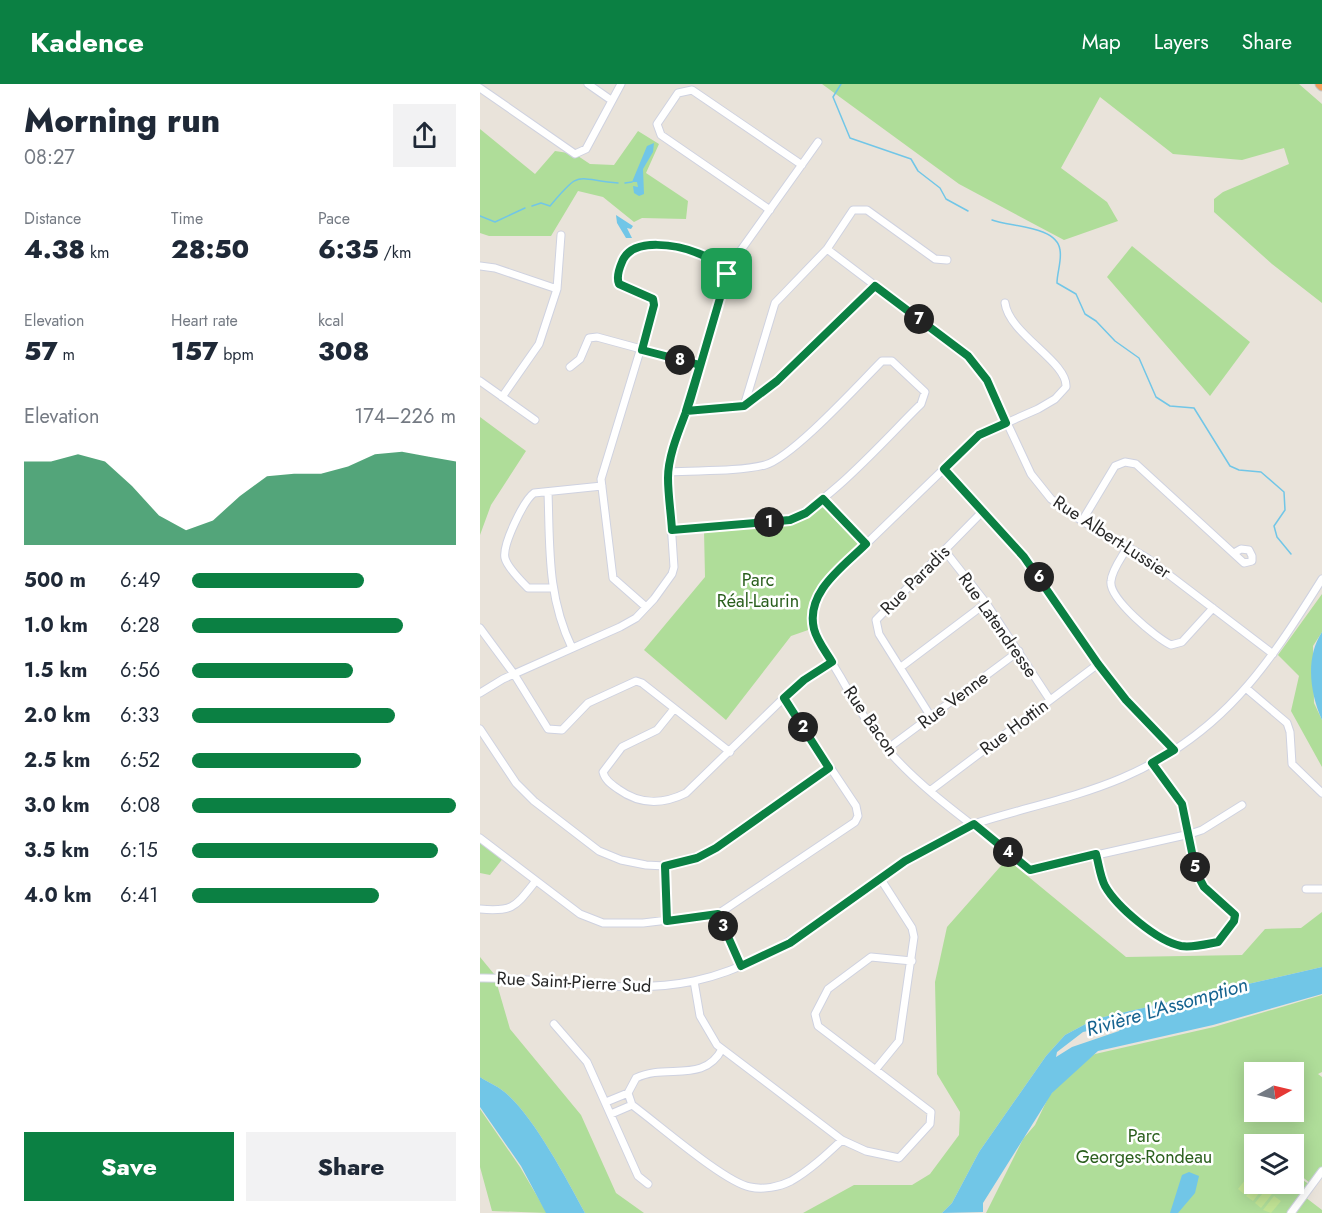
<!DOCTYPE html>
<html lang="en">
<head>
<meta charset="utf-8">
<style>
	:root { --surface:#fff; --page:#f2f2f3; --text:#1f2937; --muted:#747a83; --accent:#0b8043 }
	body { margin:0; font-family:Jost,sans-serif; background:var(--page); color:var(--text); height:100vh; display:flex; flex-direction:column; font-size:22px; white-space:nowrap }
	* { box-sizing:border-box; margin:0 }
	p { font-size:20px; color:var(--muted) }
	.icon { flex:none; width:33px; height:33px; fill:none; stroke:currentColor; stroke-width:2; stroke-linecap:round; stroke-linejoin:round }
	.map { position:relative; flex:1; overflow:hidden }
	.details { display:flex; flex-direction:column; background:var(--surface); width:480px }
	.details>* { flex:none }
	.needle { width:39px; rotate:82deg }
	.tools { position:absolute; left:764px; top:978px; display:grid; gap:12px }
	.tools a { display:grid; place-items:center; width:60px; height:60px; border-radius:0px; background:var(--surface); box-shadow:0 3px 15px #0003; font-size:30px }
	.pin { position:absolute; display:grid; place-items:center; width:51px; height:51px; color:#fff; margin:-26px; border-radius:12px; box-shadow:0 3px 9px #0006 }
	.km { position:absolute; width:30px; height:30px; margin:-15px; border-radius:50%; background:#222; color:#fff; font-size:16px; line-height:30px; text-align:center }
	.round { display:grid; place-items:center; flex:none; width:63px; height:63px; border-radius:0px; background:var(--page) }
	.head { display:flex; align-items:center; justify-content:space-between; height:102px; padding:0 24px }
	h1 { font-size:33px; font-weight:800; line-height:45px }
	.stats { display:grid; grid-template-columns:repeat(3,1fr); gap:9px; height:102px; padding:6px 24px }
	.stats div { display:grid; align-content:center }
	.stats b { font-size:26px; font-weight:800 }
	.stats small { font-size:16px; font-weight:400 }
	.stats p { font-size:16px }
	.chart { height:168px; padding:12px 24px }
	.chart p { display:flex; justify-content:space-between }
	.chart svg { width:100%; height:108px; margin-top:6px; fill:var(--accent); opacity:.7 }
	.action { display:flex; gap:12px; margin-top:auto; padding:12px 24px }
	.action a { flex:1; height:69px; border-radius:0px; background:var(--accent); color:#fff; font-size:24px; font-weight:800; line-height:69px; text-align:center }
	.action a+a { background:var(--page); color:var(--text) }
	ul { padding:0 24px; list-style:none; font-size:20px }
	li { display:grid; grid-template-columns:96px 72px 1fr; align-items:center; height:45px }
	li i { height:15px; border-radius:8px; background:var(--accent) }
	header { display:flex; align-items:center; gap:36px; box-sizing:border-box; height:84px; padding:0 30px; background:var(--accent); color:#fff }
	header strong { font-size:28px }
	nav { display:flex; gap:33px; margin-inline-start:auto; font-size:21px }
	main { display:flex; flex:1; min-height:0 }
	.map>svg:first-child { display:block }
	.green { fill:#afdd99; fill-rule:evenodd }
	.pitch { fill:#c2e495 }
	.water { fill:#71c6e7; fill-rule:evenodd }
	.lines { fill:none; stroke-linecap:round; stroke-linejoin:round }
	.stream { stroke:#71c6e7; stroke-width:1.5 }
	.minor-casing { stroke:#cfd2e0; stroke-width:9 }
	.highway-casing { stroke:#c3c3c3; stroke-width:11 }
	.minor { stroke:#fff; stroke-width:7 }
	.highway { stroke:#f49e5a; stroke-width:9 }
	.route-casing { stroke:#fff; stroke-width:12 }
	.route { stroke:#0b8043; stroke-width:8 }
	.labels { text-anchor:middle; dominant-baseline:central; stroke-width:5; stroke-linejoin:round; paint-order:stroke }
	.street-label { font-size:18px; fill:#282828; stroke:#fff }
	.park-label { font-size:18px; fill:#2a5f1d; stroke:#fff }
	.water-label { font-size:20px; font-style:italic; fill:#15638f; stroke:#fff }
</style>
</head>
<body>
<header>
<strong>Kadence</strong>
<nav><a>Map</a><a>Layers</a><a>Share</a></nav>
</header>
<main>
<section class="details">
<div class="head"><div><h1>Morning run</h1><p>08:27</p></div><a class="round"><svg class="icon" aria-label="share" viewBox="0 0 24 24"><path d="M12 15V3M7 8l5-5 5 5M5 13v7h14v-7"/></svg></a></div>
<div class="stats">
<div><p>Distance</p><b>4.38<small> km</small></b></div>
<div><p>Time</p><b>28:50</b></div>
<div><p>Pace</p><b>6:35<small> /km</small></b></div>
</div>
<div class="stats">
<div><p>Elevation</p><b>57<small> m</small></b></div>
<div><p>Heart rate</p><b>157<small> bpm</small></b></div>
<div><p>kcal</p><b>308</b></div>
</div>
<div class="chart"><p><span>Elevation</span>174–226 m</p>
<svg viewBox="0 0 160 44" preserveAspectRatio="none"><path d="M0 44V10L10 10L20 7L30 10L40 20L50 32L60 38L70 34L80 24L90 16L100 15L110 15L120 12L130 7L140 6L150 8L160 10V44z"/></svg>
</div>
<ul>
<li><b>500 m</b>6:49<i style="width:65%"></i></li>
<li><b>1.0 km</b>6:28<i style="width:80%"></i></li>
<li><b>1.5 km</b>6:56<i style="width:61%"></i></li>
<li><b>2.0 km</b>6:33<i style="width:77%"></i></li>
<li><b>2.5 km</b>6:52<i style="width:64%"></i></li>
<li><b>3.0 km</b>6:08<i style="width:100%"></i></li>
<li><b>3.5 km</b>6:15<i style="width:93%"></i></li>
<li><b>4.0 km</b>6:41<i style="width:71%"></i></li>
</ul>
<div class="action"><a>Save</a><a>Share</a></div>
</section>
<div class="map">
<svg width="842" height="1129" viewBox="0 0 842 1129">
	<rect width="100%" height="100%" fill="#e9e3da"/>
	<path class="green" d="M342 0H819L842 20V219L792 180 734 128V115L743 108 809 80 804 64 762 76 693 70 620 13 581 84 627 118 638 137 584 156 479 100Z
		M0 45 55 90 75 67 95 70 110 80 134 81 158 47 179 60 166 89 208 117 206 135 162 134 154 138 123 113 98 107 71 152H9L0 149Z
		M652 162 770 258 730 312 627 193Z
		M0 333 46 367 11 421 0 451Z
		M343 420 382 460C356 485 326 505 331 545L311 552 246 636 164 566 225 493 224 446 311 438Z
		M842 510V548L833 562 834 619 842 636V683L811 627 819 592 798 571Z
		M0 754 24 773 10 791 0 789Z
		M527 775 646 873 762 871 785 845 821 844 842 828V883L615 935 585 951 566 972 499 1068 472 1119 462 1129H323L374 1101H432L450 1090 479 1051 480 1028 457 990 455 898 467 843Z
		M0 873 14 890 30 945 101 1031 136 1109 164 1129H105C86 1094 56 1037 28 1011 20 1003 9 999 0 993Z
		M842 911V988L838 990 842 993V1086L831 1100 813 1085V1060H774V1100H813V1089L830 1101 809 1129H506L543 1055 555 1041 569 1012 596 982 615 970 734 943ZM774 988H813V1028H774Z
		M0 1025 40 1083 67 1129 12 1127 0 1083Z
		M825 1113 842 1126V1129H813Z"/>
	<path class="pitch" d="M769 1091 774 1098 764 1110 758 1105Z
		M776 1100 784 1103 773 1117 766 1112Z
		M786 1105 792 1110 781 1124 775 1119Z
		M794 1112 801 1117 791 1129 783 1126Z"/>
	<path class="water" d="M174 59 173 68 163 85 164 110 159 112 154 109 153 102 158 103 157 98H152L167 62Z
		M136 131 153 142 151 145 147 144 152 154H146L137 139Z
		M842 548V636C830 609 825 574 842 548Z
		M842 883V910L733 941 618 967 572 1009 503 1119V1128L462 1129 472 1119 499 1068 566 972 585 951 615 935ZM645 939 639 947 592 963 576 973 577 968 603 948Z
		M0 993C9 999 20 1003 28 1011 56 1037 86 1094 105 1129H66L41 1082 0 1023Z
		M709 1088 719 1092 715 1109 698 1129H690L702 1091Z"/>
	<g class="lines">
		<path class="stream" d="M361 0 353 13 370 54 431 75 438 87 460 104 466 115 488 127
			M145 99 152 98
			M52 122 61 119 70 122C101 85 94 95 138 99
			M0 132 15 138 45 124
			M512 136C531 143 577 142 580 166 582 176 577 189 577 199L596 210 605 230 616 237 635 257 659 274 676 313 690 322 714 324 750 382 759 386 781 388 804 408 805 426 794 442 797 453 811 470"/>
		<defs>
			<path id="minor" d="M108 0 131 16
				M0 4 95 70 106 65 141 0
				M290 126 181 51 177 40 198 9 212 6 322 81
				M347 165 488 272 507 296 551 390 571 415 602 437 667 474 793 570
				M0 182 15 184 77 205
				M525 219C529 250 588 278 586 303L575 315 558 325 499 351 354 491C317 530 337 553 360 592 374 617 389 643 407 665 444 709 505 749 550 786L710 750 722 746 762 721
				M90 283 100 275 109 254 117 253 220 281
				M0 297 55 336
				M22 313 59 260 77 205 81 151
				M264 322 295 219 347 165 373 126H387L455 175 467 176
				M206 327 264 322 297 297 395 202
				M464 385 544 473 618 580 646 616 694 666
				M189 388C220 386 255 388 285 381 312 374 380 299 402 277H412L445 308 441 320C410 350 340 430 302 438L192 446
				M68 408C70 464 67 512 92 564
				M343 415 386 460
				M602 437 635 382 645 378 656 380 764 479 772 477V472L769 466 761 465 754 469
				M648 462C643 472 632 485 631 497 628 514 676 554 691 561L702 558 733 524
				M465 467 506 519 570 616
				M71 504H48C41 497 27 483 25 474 22 461 44 416 54 409L122 402
				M166 523 133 494 121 395 174 221 168 211 139 200C136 193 139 185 142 178 152 152 199 161 219 170 229 174 239 181 248 186
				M0 544 34 590 68 645 82 646 108 619 156 597 162 599 250 668
				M421 583 506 519
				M767 605 807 639 810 648 812 680 842 709
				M0 609 23 595 140 543 156 534 174 515 192 490 194 483 188 393 190 379 247 190 251 180 338 58
				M194 625 177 646 142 663 123 688C125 696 131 700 138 705 160 721 182 721 206 709L313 605 352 578
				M451 633 399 550 396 536 502 428
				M0 645 36 699 54 717 119 767 141 776 166 781 185 782 228 769 349 684
				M407 665 539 567
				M451 706 618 580
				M0 754 100 830 123 839H163L238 830 375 738 378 732 376 722 304 614
				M616 770C619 781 620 792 625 802 637 823 677 858 701 862 712 864 727 860 739 858L754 837 755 831 724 803 716 788 702 720 672 679
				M185 782 187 837
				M826 805H842
				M0 825C33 828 35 823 55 798
				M238 830 261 882
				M0 894C71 893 142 912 214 897 297 879 356 822 426 777 447 762 470 751 494 740 543 724 595 714 642 694 742 651 787 583 842 495
				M214 897 220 932 237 961 362 1056 386 1067 419 1074 450 1040 451 1028 338 942 335 930 348 905 391 873 432 877
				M74 940 107 978 158 1092 168 1100
				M242 965C224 1000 186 979 156 994L148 1009 152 1021C177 1039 244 1098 270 1103 283 1106 299 1103 311 1097 330 1086 346 1071 362 1056
				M396 985 419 957 434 853 432 844 400 794
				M126 1018 148 1009
				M131 1030 152 1021
				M811 1129 842 1087"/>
			<path id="highway" d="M840 0 842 2"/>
		</defs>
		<use href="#minor" class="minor-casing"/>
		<use href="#highway" class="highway-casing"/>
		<use href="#minor" class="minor"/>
		<use href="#highway" class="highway"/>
	</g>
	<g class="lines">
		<defs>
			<path id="route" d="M247 190 210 317C202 340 188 369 188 394 188 411 191 429 192 446L310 436 326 429 343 415 386 460C364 482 325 508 334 545 337 557 346 568 352 578L324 596 304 614 349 684 236 764 217 774 185 782 187 837 238 830 261 882 310 859 425 777 494 740 550 786 616 770C619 781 620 792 625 802 637 823 677 857 701 862 712 864 727 860 738 858L754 837 755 831 724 803 716 788 702 720 672 679 694 666 646 616 618 580 544 473 464 385 499 351 526 339 507 296 488 272 395 202 297 297 264 322 206 327 220 281 162 266 174 221 173 215 139 200C136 193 139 185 142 178 152 152 199 161 220 170 230 174 239 181 248 186L247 190"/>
		</defs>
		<use href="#route" class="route-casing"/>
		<use href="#route" class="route"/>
	</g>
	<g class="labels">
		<g class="street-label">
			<text transform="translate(632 453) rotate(33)">Rue Albert-Lussier</text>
			<text transform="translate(435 496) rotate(-45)">Rue Paradis</text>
			<text transform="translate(518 541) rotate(55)">Rue Latendresse</text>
			<text transform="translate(473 616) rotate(-37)">Rue Venne</text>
			<text transform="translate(391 637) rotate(55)">Rue Bacon</text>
			<text transform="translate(534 643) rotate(-37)">Rue Hottin</text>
			<text transform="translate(94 898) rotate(3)">Rue Saint-Pierre Sud</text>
		</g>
		<g class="park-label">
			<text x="278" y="496">Parc<tspan x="278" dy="21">Réal-Laurin</tspan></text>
			<text x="664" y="1052">Parc<tspan x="664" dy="21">Georges-Rondeau</tspan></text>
		</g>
		<g class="water-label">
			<text transform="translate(687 923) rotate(-16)">Rivière L'Assomption</text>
		</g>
	</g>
</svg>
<div class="tools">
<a><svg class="needle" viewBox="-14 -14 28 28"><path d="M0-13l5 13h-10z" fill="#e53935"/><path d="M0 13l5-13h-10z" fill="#747a83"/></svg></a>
<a><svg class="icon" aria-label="layers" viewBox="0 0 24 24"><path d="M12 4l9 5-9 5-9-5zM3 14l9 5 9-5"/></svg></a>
</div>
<div class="pin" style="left:247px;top:190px;background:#1e9e55"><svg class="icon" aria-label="arrive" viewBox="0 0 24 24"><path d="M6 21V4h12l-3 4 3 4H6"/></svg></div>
<b class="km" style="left:289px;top:438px">1</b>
<b class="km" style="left:323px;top:643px">2</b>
<b class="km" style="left:243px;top:842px">3</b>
<b class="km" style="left:528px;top:768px">4</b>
<b class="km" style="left:715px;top:783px">5</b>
<b class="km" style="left:559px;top:493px">6</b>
<b class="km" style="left:439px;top:235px">7</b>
<b class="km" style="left:200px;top:276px">8</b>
</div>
</main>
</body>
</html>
